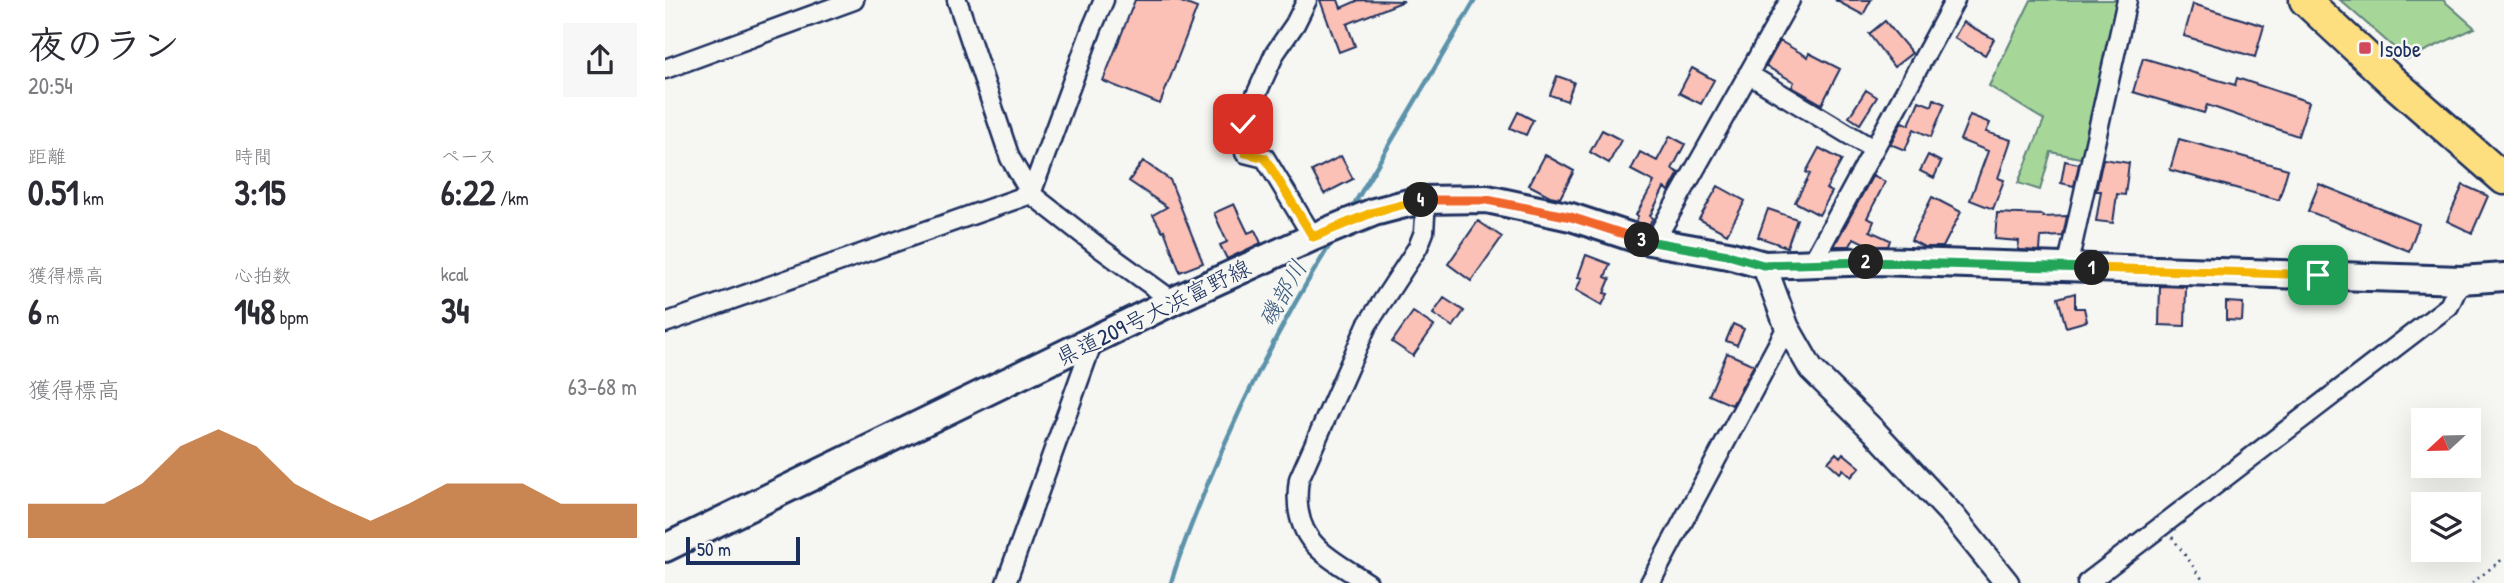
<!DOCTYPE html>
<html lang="ja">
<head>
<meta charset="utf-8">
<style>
	:root { --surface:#fff; --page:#f7f7f7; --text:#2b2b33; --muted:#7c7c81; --accent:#b45309 }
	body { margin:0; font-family:"Patrick Hand","Klee One",sans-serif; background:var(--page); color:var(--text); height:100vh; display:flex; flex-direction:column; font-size:26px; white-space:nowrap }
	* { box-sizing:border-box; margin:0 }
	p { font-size:23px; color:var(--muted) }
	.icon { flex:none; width:38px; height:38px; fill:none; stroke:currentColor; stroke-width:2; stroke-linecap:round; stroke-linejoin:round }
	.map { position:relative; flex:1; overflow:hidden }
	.details { display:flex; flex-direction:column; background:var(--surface); width:665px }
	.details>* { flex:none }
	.needle { width:46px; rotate:248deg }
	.buttons { position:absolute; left:1746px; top:408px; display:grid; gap:14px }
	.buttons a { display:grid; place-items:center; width:70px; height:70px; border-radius:0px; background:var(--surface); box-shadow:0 7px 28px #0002; font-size:35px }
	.scale { position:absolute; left:21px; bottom:18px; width:114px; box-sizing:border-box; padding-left:7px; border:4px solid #1b2f5e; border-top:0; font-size:19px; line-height:24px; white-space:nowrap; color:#1b2f5e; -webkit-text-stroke:5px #f6f6f2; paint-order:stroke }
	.pin { position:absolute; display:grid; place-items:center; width:60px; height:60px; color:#fff; margin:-30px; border-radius:14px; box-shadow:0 4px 10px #0006 }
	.km { position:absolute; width:35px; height:35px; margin:-18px; border-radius:50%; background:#222; color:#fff; font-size:19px; line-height:35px; text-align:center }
	.round { display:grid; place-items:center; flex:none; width:74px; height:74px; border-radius:0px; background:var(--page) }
	.summary { display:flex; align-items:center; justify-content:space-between; height:119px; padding:0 28px }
	h1 { font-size:38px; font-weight:700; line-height:52px }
	.stats { display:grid; grid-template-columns:repeat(3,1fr); gap:10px; height:119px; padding:7px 28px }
	.stats div { display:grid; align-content:center }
	.stats b { font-size:35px; font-weight:700 }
	.stats small { font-size:19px; font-weight:400 }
	.stats p { font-size:19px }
	.chart { height:196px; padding:14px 28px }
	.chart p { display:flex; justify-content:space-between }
	.chart svg { width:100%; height:126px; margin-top:7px; fill:var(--accent); opacity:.7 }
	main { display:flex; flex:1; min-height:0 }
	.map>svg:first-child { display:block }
	.green { fill:#a7d798; stroke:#61837b; stroke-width:2 }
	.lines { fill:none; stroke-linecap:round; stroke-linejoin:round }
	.stream { stroke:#5b93ab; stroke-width:4.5 }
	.building { fill:#fbc0b6; stroke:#1b2f5e; stroke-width:2 }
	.minor-casing { stroke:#1b2f5e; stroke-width:23 }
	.tertiary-casing { stroke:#1b2f5e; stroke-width:28 }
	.secondary-casing { stroke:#1b2f5e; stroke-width:32 }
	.trunk-casing { stroke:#1b2f5e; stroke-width:35 }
	.path { stroke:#1b2f5e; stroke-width:2.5; stroke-dasharray:2 5; stroke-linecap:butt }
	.minor { stroke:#f6f6f2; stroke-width:18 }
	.tertiary { stroke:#f6f6f2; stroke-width:23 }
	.secondary { stroke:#f6f6f2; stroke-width:26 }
	.trunk { stroke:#fedf80; stroke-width:30 }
	.split-1-casing { stroke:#fff; stroke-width:14 }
	.split-2-casing { stroke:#fff; stroke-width:14 }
	.split-3-casing { stroke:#fff; stroke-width:14 }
	.split-4-casing { stroke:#fff; stroke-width:14 }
	.split-5-casing { stroke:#fff; stroke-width:14 }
	.split-1 { stroke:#f5b400; stroke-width:9 }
	.split-2 { stroke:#22a559; stroke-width:9 }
	.split-3 { stroke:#22a559; stroke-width:9 }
	.split-4 { stroke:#f0652b; stroke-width:9 }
	.split-5 { stroke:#f5b400; stroke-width:9 }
	.poi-dot { fill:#d1495b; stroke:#f6f6f2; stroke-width:2.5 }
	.labels { text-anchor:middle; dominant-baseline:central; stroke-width:5; stroke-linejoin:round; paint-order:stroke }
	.poi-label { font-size:23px; fill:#1b2f5e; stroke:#f6f6f2; text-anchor:start }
	.street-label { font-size:23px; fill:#1b2f5e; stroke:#f6f6f2 }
	.water-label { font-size:24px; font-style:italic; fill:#36587e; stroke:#f6f6f2 }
</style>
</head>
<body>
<main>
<section class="details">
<div class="summary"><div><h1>夜のラン</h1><p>20:54</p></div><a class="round"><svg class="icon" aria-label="share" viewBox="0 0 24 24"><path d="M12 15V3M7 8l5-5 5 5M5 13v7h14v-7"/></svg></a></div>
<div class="stats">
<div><p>距離</p><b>0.51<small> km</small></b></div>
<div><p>時間</p><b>3:15</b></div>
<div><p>ペース</p><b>6:22<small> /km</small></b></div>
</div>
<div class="stats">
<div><p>獲得標高</p><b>6<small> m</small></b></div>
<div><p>心拍数</p><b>148<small> bpm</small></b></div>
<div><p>kcal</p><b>34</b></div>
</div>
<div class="chart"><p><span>獲得標高</span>63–68 m</p>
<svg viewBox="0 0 160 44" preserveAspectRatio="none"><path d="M0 44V32L10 32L20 32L30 25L40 12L50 6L60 12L70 25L80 32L90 38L100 32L110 25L120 25L130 25L140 32L150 32L160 32V44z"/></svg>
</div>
</section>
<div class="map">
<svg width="1839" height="583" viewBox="0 0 1839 583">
	<rect width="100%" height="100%" fill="#f6f6f2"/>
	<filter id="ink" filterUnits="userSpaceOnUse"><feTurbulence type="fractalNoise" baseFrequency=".0143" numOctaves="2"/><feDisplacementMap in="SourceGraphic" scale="14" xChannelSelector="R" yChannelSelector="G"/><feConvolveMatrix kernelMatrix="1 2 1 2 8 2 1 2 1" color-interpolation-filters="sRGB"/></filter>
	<g filter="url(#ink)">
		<path class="green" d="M1366 0H1455L1420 159 1386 152 1375 190 1353 183 1379 120 1324 86Z
			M1675 0H1778L1810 28 1742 59Z"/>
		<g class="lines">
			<path class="stream" d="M685 211 810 0
				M506 583C516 548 530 516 543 483 578 398 619 317 668 240"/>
		</g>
		<path class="building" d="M470 0H511L532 8 495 104 438 81Z
			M655 0H673L676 8 694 0 739 1 682 24 690 46 674 52Z
			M1170 0H1206L1198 15Z
			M1528 4 1599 26 1590 57 1519 36Z
			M1220 21 1247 53 1229 67 1204 34Z
			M1298 22 1329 39 1320 55 1289 38Z
			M1115 41 1143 57 1144 53 1175 69 1157 104 1127 87 1129 82 1101 66Z
			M1478 58 1570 85 1572 78 1644 102 1633 136 1542 105 1539 113 1468 92Z
			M1027 68 1049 80 1036 104 1014 93Z
			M892 76 909 82 902 101 885 95Z
			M1201 90 1212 97 1195 124 1184 117Z
			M1269 99 1280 104 1266 137 1249 129 1240 150 1225 144 1237 122 1244 125 1254 101 1267 106Z
			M853 112 868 120 861 135 845 128Z
			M1305 115 1325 123 1321 132 1346 140 1333 178 1339 180 1328 209 1305 200 1323 151 1295 140Z
			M937 130 956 140 944 163 925 152Z
			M1005 136 1020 144 1007 169 1014 173 1004 191 999 188 985 216 988 218 984 225 971 222 973 216 971 215 989 182 966 170 975 152 992 161Z
			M1514 139 1623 169 1614 200 1505 170Z
			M1154 148 1177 160 1161 189 1167 192 1154 215 1130 202 1145 174 1141 172Z
			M880 155 909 171 895 198 885 196 864 185Z
			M1263 155 1276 162 1269 178 1255 171Z
			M676 156 688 179 659 194 647 171Z
			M1438 159 1464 163 1460 195 1452 194 1448 223 1431 221 1436 191H1431Z
			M478 161 505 180 538 263 515 272 499 230 497 231 488 215 502 207 464 181Z
			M1400 161 1414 164 1409 186 1396 183Z
			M1208 175 1220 182 1202 218 1209 221 1205 231 1225 240 1223 246H1205L1189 238 1185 246H1169Z
			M1654 184 1754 224 1744 251 1643 211Z
			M1798 185 1823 196 1807 233 1782 221Z
			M1053 186 1080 201 1062 234 1034 219Z
			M1267 197 1296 212 1278 247H1259L1246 240Z
			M569 204 583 233 590 230 596 243 562 259 555 245 562 242 549 213Z
			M1103 209 1132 219 1122 247 1093 237Z
			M1332 213 1378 215V217L1402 216 1398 236 1376 237 1375 251 1355 250H1353L1354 241 1330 239Z
			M813 221 837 237 806 281 783 264Z
			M921 255 945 264 940 277 945 279 939 293 943 294 937 305 911 290 917 278 913 277Z
			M1495 286 1521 287 1520 326 1494 325Z
			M1410 293V308H1419L1422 321 1401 327 1393 298Z
			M779 298 799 311 788 327 768 314Z
			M1561 302 1578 303 1577 321 1561 320Z
			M748 312 769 326 748 356 727 342Z
			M1068 324 1079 329 1072 345 1061 341Z
			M1062 353 1089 365 1067 405 1044 395Z
			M1171 453 1175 457 1178 453 1195 467 1186 477 1178 469 1175 473 1163 462Z"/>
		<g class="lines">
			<defs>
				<path id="minor" d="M292 0 345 158 366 194 435 248 508 301
					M642 0 630 24 610 53 578 124 580 153 600 158 648 237
					M0 69 189 0
					M1083 74 1208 149
					M366 194 427 28 439 0
					M989 242 1125 0
					M1147 263 1290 0
					M1402 268 1462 0
					M0 323 366 194
					M341 583 428 341
					M703 583C658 554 625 540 634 479L702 325 753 247 759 232 760 216 755 200
					M985 583 1122 327
					M1422 583 1784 306 1796 280"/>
				<path id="tertiary" d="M1099 265 1122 327 1146 369 1209 431 1288 516 1342 583"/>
				<path id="secondary" d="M0 548 508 301 648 237 709 212 755 200 822 199 906 217 973 239 1063 255 1099 265 1212 261 1796 280 1839 277"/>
				<path id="trunk" d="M1640 0 1726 80 1839 179"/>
			</defs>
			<use href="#minor" class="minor-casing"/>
			<use href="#tertiary" class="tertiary-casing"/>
			<use href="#secondary" class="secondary-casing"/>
			<use href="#trunk" class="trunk-casing"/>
			<path class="path" d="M1507 537 1540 583
				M1807 583 1839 558"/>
			<use href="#minor" class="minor"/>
			<use href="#tertiary" class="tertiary"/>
			<use href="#secondary" class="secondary"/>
			<use href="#trunk" class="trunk"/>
		</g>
	</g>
	<g class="lines" filter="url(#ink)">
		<defs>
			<path id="split-1" d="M1427 268 1653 275"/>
			<path id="split-2" d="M1201 262 1427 268"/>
			<path id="split-3" d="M977 240 1063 255 1098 265 1201 262"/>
			<path id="split-4" d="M756 200H822L906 217 977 240"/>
			<path id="split-5" d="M578 124 580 153 600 158 648 237 709 212 756 200"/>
		</defs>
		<use href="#split-1" class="split-1-casing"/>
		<use href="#split-2" class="split-2-casing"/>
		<use href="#split-3" class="split-3-casing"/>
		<use href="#split-4" class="split-4-casing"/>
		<use href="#split-5" class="split-5-casing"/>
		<use href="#split-1" class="split-1"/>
		<use href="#split-2" class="split-2"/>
		<use href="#split-3" class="split-3"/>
		<use href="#split-4" class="split-4"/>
		<use href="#split-5" class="split-5"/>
	</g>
	<rect class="poi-dot" x="1693" y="41" width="14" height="14" rx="3.5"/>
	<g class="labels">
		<g class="poi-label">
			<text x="1714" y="48">Isobe</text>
		</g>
		<g class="street-label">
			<text transform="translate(488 312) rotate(-26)">県道209号大浜富野線</text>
		</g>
		<g class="water-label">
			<text transform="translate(617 293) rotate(-60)">磯部川</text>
		</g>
	</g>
</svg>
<div class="buttons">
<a><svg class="needle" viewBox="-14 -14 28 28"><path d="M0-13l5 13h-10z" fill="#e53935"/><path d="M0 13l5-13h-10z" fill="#7c7c81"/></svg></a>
<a><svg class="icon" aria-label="layers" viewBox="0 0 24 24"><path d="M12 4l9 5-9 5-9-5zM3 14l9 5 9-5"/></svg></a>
</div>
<div class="scale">50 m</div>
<div class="pin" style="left:1653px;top:275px;background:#1e9e55"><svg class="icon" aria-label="arrive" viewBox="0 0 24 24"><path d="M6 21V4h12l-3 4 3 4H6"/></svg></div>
<div class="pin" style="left:578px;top:124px;background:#d93025"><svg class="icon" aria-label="check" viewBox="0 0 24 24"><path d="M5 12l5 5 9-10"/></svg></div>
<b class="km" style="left:1427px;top:268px">1</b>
<b class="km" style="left:1201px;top:262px">2</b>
<b class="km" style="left:977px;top:240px">3</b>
<b class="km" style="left:756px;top:200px">4</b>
</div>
</main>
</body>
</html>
